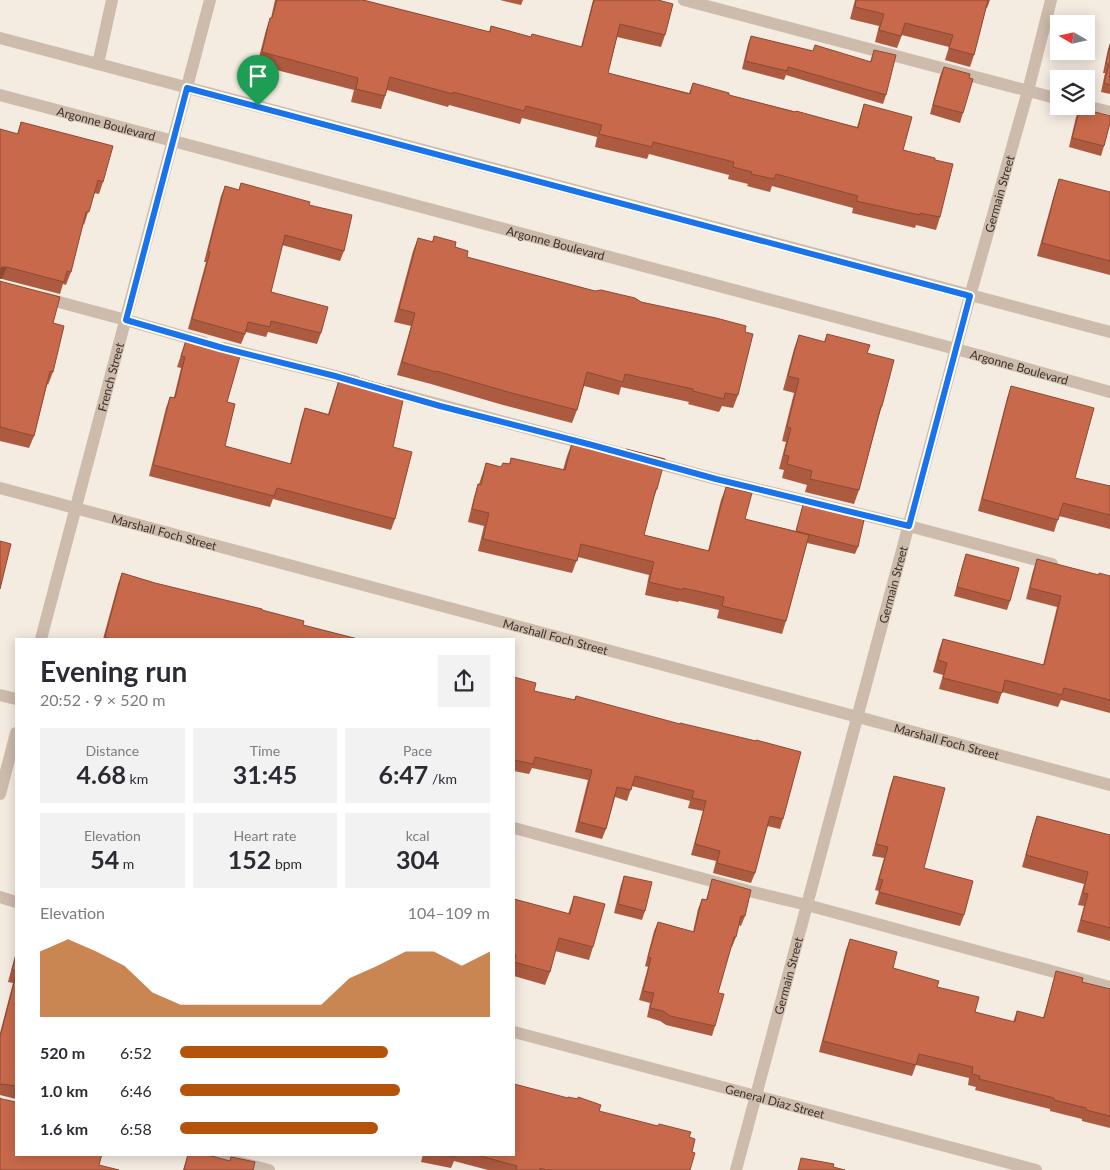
<!DOCTYPE html>
<html lang="en">
<head>
<meta charset="utf-8">
<style>
	:root { --surface:#fff; --page:#f2f2f3; --text:#2b2b33; --muted:#7c7c81; --accent:#b45309 }
	body { margin:0; font-family:Lato,sans-serif; background:var(--page); color:var(--text); height:100vh; display:flex; flex-direction:column; font-size:19px; white-space:nowrap }
	* { box-sizing:border-box; margin:0 }
	p { font-size:16px; color:var(--muted) }
	.icon { flex:none; width:28px; height:28px; fill:none; stroke:currentColor; stroke-width:2; stroke-linecap:round; stroke-linejoin:round }
	.map { position:relative; flex:1; overflow:hidden }
	.drawer { position:absolute; left:15px; top:638px; width:500px; height:518px; display:flex; flex-direction:column; background:var(--surface); border-radius:0px; box-shadow:0 2px 12px #0003 }
	.drawer>* { flex:none }
	.needle { width:32px; rotate:279deg }
	.buttons { position:absolute; left:1050px; top:15px; display:grid; gap:10px }
	.buttons a { display:grid; place-items:center; width:45px; height:45px; border-radius:0px; background:var(--surface); box-shadow:0 2px 12px #0003; font-size:25px }
	.pin { position:absolute; display:grid; place-items:center; width:42px; height:42px; color:#fff; margin:-51px -21px; border-radius:50% 50% 50% 0; rotate:-45deg; box-shadow:0 0 5px #0007 }
	.pin .icon { rotate:45deg }
	.round { display:grid; place-items:center; flex:none; width:52px; height:52px; border-radius:0px; background:var(--page) }
	.summary { display:flex; align-items:center; justify-content:space-between; height:85px; padding:0 25px }
	h1 { font-size:28px; font-weight:700; line-height:38px }
	.stats { display:grid; grid-template-columns:repeat(3,1fr); gap:8px; height:85px; padding:5px 25px }
	.stats div { display:grid; align-content:center; border-radius:0px; background:var(--page); text-align:center }
	.stats b { font-size:25px; font-weight:700 }
	.stats small { font-size:14px; font-weight:400 }
	.stats p { font-size:14px }
	.chart { height:140px; padding:10px 25px }
	.chart p { display:flex; justify-content:space-between }
	.chart svg { width:100%; height:90px; margin-top:5px; fill:var(--accent); opacity:.7 }
	ul { padding:0 25px; list-style:none; font-size:16px }
	li { display:grid; grid-template-columns:80px 60px 1fr; align-items:center; height:38px }
	li i { height:12px; border-radius:6px; background:var(--accent) }
	.map>svg:first-child { display:block }
	.lines { fill:none; stroke-linecap:round; stroke-linejoin:round }
	.service { stroke:#cdbbac; stroke-width:12 }
	.minor { stroke:#cdbbac; stroke-width:12 }
	.wall { fill:#ac5a40 }
	.shaded-wall { fill:#8c4a34 }
	.building { fill:#c8694b; stroke:#8c4a34 }
	.route-casing { stroke:#fff; stroke-width:10 }
	.route { stroke:#1a73e8; stroke-width:6 }
	.labels { text-anchor:middle; dominant-baseline:central; stroke-width:4; stroke-linejoin:round; paint-order:stroke }
	.street-label { font-size:12px; fill:#3b302b; stroke:#fbf5ee }
</style>
</head>
<body>
<div class="map">
<svg width="1110" height="1170" viewBox="0 0 1110 1170">
	<rect width="100%" height="100%" fill="#f4ebe1"/>
	<g class="lines">
		<path class="service" d="M684 0 1059 99
			M98 64 112 0
			M1086 106 1110 112
			M44 298 126 320 203 342
			M224 348 355 381
			M389 391 716 479 909 526 1052 564
			M0 695 16 699
			M514 828 749 891 807 905 1110 987
			M205 1154 269 1170"/>
		<g class="minor">
			<path d="M0 38 1110 332"/>
			<path id="s1" d="M0 95 956 349 1110 392"/>
			<path id="s2" d="M0 488 858 717 1110 785"/>
			<path id="s3" d="M41 639 210 0"/>
			<path d="M0 794 16 733"/>
			<path d="M0 897 16 902"/>
			<path id="s4" d="M514 1032 1036 1170"/>
			<path id="s5" d="M736 1170 970 296 1028 91 1051 0"/>
		</g>
	</g>
	<path class="wall" d="M275 0H363L489 32 491 26 530 37 581 47 593 0H658L665 35 661 47 617 37 608 73 689 93 693 83 729 95 857 127 864 104 903 150 935 160 940 217 936 230 916 225 915 228 852 213 853 208 772 186 770 192 747 186 748 184 728 179 729 175 649 154 647 159 595 147 597 137 522 118 520 124 449 105 448 107 387 90 381 109 351 102 354 90 257 65 266 30 270 18H271Z
		M500 0H523L521 5Z
		M855 0H990L987 8H986L974 55 970 67 945 60 949 47 902 35 897 48 875 42 879 26 850 19Z
		M751 36 813 51 870 62 874 50 886 95 883 104 786 75 784 80 742 69 748 44Z
		M1110 43V94L1101 92 1105 73H1103L1108 49Z
		M944 67 963 113 960 123 930 114 940 76Z
		M1080 108 1104 146 1101 156 1069 147 1076 117Z
		M21 122 103 182 99 194 94 193 84 225 83 224 71 272 66 285 63 284 60 294 2 279 17 134Z
		M1059 179 1110 192V275L1037 256 1055 191Z
		M241 183 309 205 344 251 340 261 282 245 271 292 321 333 317 344 268 332 266 337 246 332 241 344 188 329 206 262H204L221 196 225 186 239 190Z
		M434 236 455 247 467 257 595 291 641 302 745 332 738 395 733 408 722 406 719 412 688 404 689 402 621 387 619 395 584 386 577 410 572 423 503 405 431 384 397 375 411 326 394 322 413 251 418 238 432 242Z
		M0 281 53 323V372L48 385 47 384 34 436 29 448 0 441Z
		M188 334 227 402 225 446 290 464 301 420 305 408 328 414 341 373 393 447 395 519 391 530 273 499 270 507 149 476 166 408 170 397H174L181 368 177 367Z
		M827 334 867 353 882 406 878 419 859 490 854 504 805 492 807 485 782 478 784 470 779 469 786 442 782 441 794 393 783 390 794 349 799 335 824 342Z
		M1011 386 1075 478 1110 486V529L1059 516 1054 532 978 511 1007 398Z
		M572 443 623 456 626 449 657 489 652 502 644 535 708 551 721 500 726 487 745 519 796 531 804 501 851 517 858 547 855 554 807 543 786 621 782 634 717 618 719 610 679 601 678 602 645 595 649 575 578 557 572 573 478 551 484 526 468 522 474 497 478 484H479L486 463 501 467 509 464 511 458 563 470 567 456Z
		M966 554 1010 601 1007 610 954 596 963 563Z
		M1037 559 1099 575 1110 576V713L1061 700 1058 707 1002 692 998 704 939 689 943 675 933 672 939 650 943 639 1043 665 1057 607 1026 599 1033 571Z
		M122 573 155 583 262 610 303 625 358 639H103L118 584Z
		M514 677 534 691 574 700 576 696 783 819 780 829 767 826 755 873 751 883 713 873 716 861 691 855 703 811 688 808 690 801 632 786 627 801 615 797 606 829 602 839 575 832 588 780 532 768 529 774 514 771Z
		M894 776 924 868 964 915 960 926 875 904 879 891 875 890 884 858 872 856 890 787Z
		M1037 816 1110 835V941L1077 932 1084 906 1078 905 1084 884 1022 867 1033 828Z
		M624 876 645 911 642 920 614 913 621 885Z
		M712 879 745 916 741 926 738 925 736 937 732 947 731 946 718 993 715 1026 712 1036 666 1025 660 1021 647 1017 650 1003 639 1000 648 967 645 966 654 931 658 922 693 932 698 909 702 899 706 900Z
		M574 896 593 947 589 960 555 951 550 972 545 985 514 976V899L568 914Z
		M850 939 893 968 937 987 975 1012 1013 1022 1017 1011 1043 1018 1053 982 1056 971 1082 982 1110 989V1128L1082 1121V1119L1050 1111V1109L975 1090 976 1087 968 1085 969 1078 916 1065 912 1076 819 1052 846 950Z
		M16 952V1099L0 1095V1033L13 983 8 982Z
		M599 1111 689 1137 692 1152 690 1170H488L454 1161 451 1168 421 1162 423 1154H514Z
		M188 1154 230 1161 231 1157 253 1170H183Z"/>
	<path class="shaded-wall" d="M2 267H7L2 279H0V269Z"/>
	<path class="building" d="M277 0H363L490 32 491 26 531 37 532 34 582 47 594 0H658L673 4 665 35 620 24 608 73 690 94 693 83 729 93V95L795 112 796 111 858 128 864 104 912 117 903 150 935 158V160L953 164 940 217 920 213V215L856 201 858 196 776 174 774 179 751 174 752 172 733 167 734 162 653 142 652 147 599 134 602 125 526 106 524 111 453 92V94L390 77 385 96 356 89 358 78 262 52 270 18H272Z
		M856 0H988L974 55 949 48 953 35 905 23 901 36 879 30 884 14 855 7Z
		M751 36 813 51 815 45 871 62 874 50 896 55 886 95 788 67 787 71 745 61Z
		M1110 45V85L1104 83 1109 64H1106Z
		M944 67 970 74 969 78 973 79 963 113 933 105Z
		M1080 108 1110 116V123L1104 146 1072 138Z
		M21 122 113 146 103 182 98 180 89 212H86L71 272 67 271 64 282 7 267H2L0 269V129L18 134Z
		M1059 179 1110 192V261L1042 243Z
		M241 183 310 202 309 205 352 215 344 251 285 235 271 292 328 307 321 333 271 321 270 327 248 322 245 334 192 319 210 252 208 251 225 186 239 190Z
		M434 236 456 242 455 247 468 251 467 257 595 291 601 290 635 298 641 302 716 318 746 326 745 332 753 334 738 395 725 393 724 399 693 391V389L625 374 623 382 587 372 577 410 508 392 436 371V372L402 362 415 313 399 309 418 238 433 242Z
		M0 281 3 282 60 297 53 323 64 326 53 372 50 371 34 436 0 427Z
		M188 334 242 349 227 402 235 404 225 446 291 464 305 408 329 415 341 373 405 391 393 447 412 452 395 519 277 488 274 496 153 465 170 397 175 398 185 357 181 356Z
		M827 334 870 345 867 353 894 360 882 406H881L859 490 810 479 812 471 787 464 789 456 784 455 791 428 787 427 799 379 788 376 799 335 825 342Z
		M1011 386 1094 408 1075 478 1110 486V515L1063 503 1058 520 982 499Z
		M572 443 624 456 626 449 665 459 657 489H656L644 535 709 551 726 487 752 493 745 519 809 535 786 621 722 606 724 597 683 588V590L649 582 654 562 581 544 577 561 483 539 489 513 472 509 478 484 481 485 486 463 501 467 503 463 510 464 511 458 565 470Z
		M804 501 852 512 851 517 864 520 858 547 796 531Z
		M0 541 11 544 0 589Z
		M966 554 1019 568 1010 601 957 587Z
		M1037 559 1099 575V573L1110 576V700L1064 688 1062 695 1005 680 1002 693 943 678 947 663 938 660 943 639 1044 665 1061 596 1030 588Z
		M122 573 155 583 262 609V610L304 621 303 625 358 639H110L105 637Z
		M514 677 536 683 534 691 575 700 576 696 680 724V723L756 741V740L801 752 783 819 770 816 755 873 717 863 720 851 695 844 706 801 692 798 694 791 635 776 631 790 617 787 606 829 579 822 592 770 535 757 533 764 514 760Z
		M894 776 945 788 924 868 973 881 964 915 879 892 883 880 879 879 888 847 876 844Z
		M1037 816 1110 835V928L1081 920 1088 894 1083 893 1088 872 1026 855Z
		M624 876 652 882 645 911 618 904Z
		M712 879 751 890 745 916H741L736 937H734L718 993 724 994 715 1026 670 1016 663 1011 650 1008 654 993 643 991 651 958 648 957 658 922 694 932 702 899 707 900Z
		M574 896 605 904 593 947 559 938 550 972 514 962 516 955H514V899L570 914Z
		M850 939 897 952 893 968 939 981 937 987 979 997 975 1012 1015 1022 1017 1011 1044 1018 1056 971 1083 978 1082 982 1110 989V1116L1086 1110V1108L1054 1100V1098L979 1079 980 1076 972 1074 973 1067 919 1054 916 1065 823 1041Z
		M16 955V971L12 970Z
		M16 975V1086L2 1084 0 1085V1037Z
		M514 1084 568 1098V1097L578 1099V1097L601 1105 599 1111 658 1126 659 1124 691 1132 689 1137 695 1139 692 1152 695 1153 690 1170H546L540 1168V1170H516L517 1166 473 1154H514Z
		M0 1098 2 1099 16 1102V1154H102L99 1165 119 1170H0Z
		M188 1154H204L230 1161 231 1157 255 1162 253 1170H184Z
		M439 1154H456L455 1157Z
		M801 1158 834 1164 833 1167 845 1170H798Z"/>
	<g class="lines">
		<defs>
			<path id="route" d="M187 88 970 296 909 526 716 479 592 445 440 406 335 376 223 348 126 320Z"/>
		</defs>
		<use href="#route" class="route-casing"/>
		<use href="#route" class="route"/>
	</g>
	<g class="labels">
		<g class="street-label">
			<text stroke="none"><textPath href="#s1" startOffset="110">Argonne Boulevard</textPath></text>
			<text stroke="none"><textPath href="#s5" startOffset="1011">Germain Street</textPath></text>
			<text stroke="none"><textPath href="#s1" startOffset="575">Argonne Boulevard</textPath></text>
			<text stroke="none"><textPath href="#s1" startOffset="1055">Argonne Boulevard</textPath></text>
			<text stroke="none"><textPath href="#s3" startOffset="271">French Street</textPath></text>
			<text stroke="none"><textPath href="#s2" startOffset="170">Marshall Foch Street</textPath></text>
			<text stroke="none"><textPath href="#s5" startOffset="606">Germain Street</textPath></text>
			<text stroke="none"><textPath href="#s2" startOffset="575">Marshall Foch Street</textPath></text>
			<text stroke="none"><textPath href="#s2" startOffset="980">Marshall Foch Street</textPath></text>
			<text stroke="none"><textPath href="#s5" startOffset="201">Germain Street</textPath></text>
			<text stroke="none"><textPath href="#s4" startOffset="270">General Diaz Street</textPath></text>
		</g>
	</g>
</svg>
<div class="buttons">
<a><svg class="needle" viewBox="-14 -14 28 28"><path d="M0-13l5 13h-10z" fill="#e53935"/><path d="M0 13l5-13h-10z" fill="#7c7c81"/></svg></a>
<a><svg class="icon" aria-label="layers" viewBox="0 0 24 24"><path d="M12 4l9 5-9 5-9-5zM3 14l9 5 9-5"/></svg></a>
</div>
<div class="pin" style="left:258px;top:106px;background:#1e9e55"><svg class="icon" aria-label="arrive" viewBox="0 0 24 24"><path d="M6 21V4h12l-3 4 3 4H6"/></svg></div>
<section class="drawer">
<div class="summary"><div><h1>Evening run</h1><p>20:52 · 9 × 520 m</p></div><a class="round"><svg class="icon" aria-label="share" viewBox="0 0 24 24"><path d="M12 15V3M7 8l5-5 5 5M5 13v7h14v-7"/></svg></a></div>
<div class="stats">
<div><p>Distance</p><b>4.68<small> km</small></b></div>
<div><p>Time</p><b>31:45</b></div>
<div><p>Pace</p><b>6:47<small> /km</small></b></div>
</div>
<div class="stats">
<div><p>Elevation</p><b>54<small> m</small></b></div>
<div><p>Heart rate</p><b>152<small> bpm</small></b></div>
<div><p>kcal</p><b>304</b></div>
</div>
<div class="chart"><p><span>Elevation</span>104–109 m</p>
<svg viewBox="0 0 160 44" preserveAspectRatio="none"><path d="M0 44V12L10 6L20 12L30 19L40 32L50 38L60 38L70 38L80 38L90 38L100 38L110 25L120 19L130 12L140 12L150 19L160 12V44z"/></svg>
</div>
<ul>
<li><b>520 m</b>6:52<i style="width:67%"></i></li>
<li><b>1.0 km</b>6:46<i style="width:71%"></i></li>
<li><b>1.6 km</b>6:58<i style="width:64%"></i></li>
</ul>
</section>
</div>
</body>
</html>
